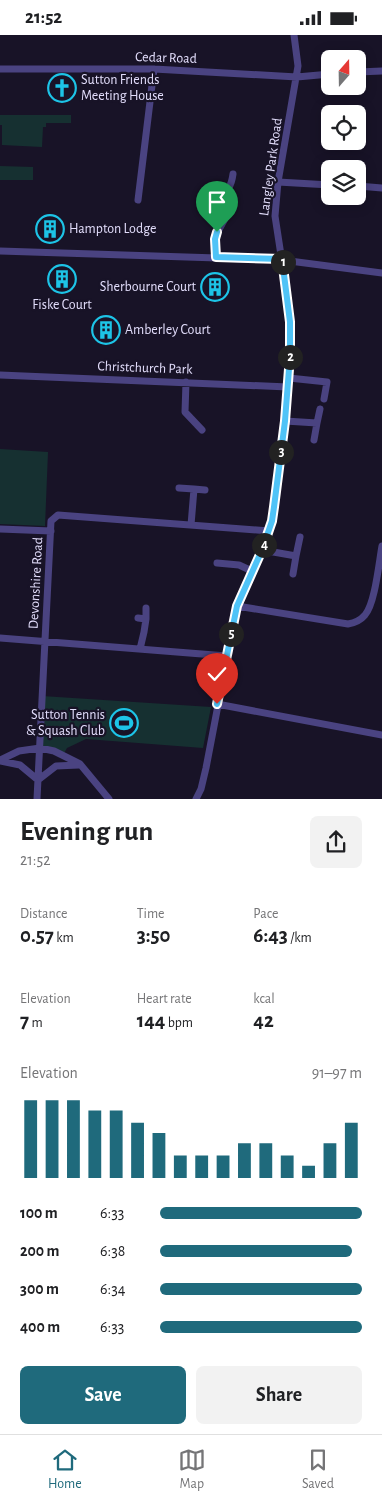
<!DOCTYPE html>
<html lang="en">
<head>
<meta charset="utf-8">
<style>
	:root { --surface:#fff; --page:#f2f2f2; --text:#202124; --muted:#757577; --line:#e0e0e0; --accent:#1f6a7c }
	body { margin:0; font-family:"Alegreya Sans",sans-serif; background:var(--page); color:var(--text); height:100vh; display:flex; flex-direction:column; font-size:19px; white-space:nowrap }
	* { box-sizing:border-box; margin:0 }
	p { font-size:16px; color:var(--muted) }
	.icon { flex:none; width:28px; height:28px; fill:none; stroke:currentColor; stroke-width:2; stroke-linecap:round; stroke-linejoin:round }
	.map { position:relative; height:764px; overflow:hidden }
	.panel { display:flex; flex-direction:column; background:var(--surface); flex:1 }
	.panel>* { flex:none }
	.needle { width:32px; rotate:20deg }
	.tools { position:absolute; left:321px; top:15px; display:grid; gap:10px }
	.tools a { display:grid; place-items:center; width:45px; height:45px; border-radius:8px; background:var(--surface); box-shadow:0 2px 12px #0003; font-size:25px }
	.pin { position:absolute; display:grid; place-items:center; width:42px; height:42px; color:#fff; margin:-51px -21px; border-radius:50% 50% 50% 0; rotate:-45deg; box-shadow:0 0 5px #0007 }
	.pin .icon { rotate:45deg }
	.km { position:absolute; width:25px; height:25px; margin:-12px; border-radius:50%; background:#222; color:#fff; font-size:14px; line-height:25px; text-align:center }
	.round { display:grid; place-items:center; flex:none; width:52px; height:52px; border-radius:8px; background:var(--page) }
	.head { display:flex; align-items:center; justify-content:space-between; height:85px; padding:0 20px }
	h1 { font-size:28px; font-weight:600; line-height:38px }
	.metrics { display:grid; grid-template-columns:repeat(3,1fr); gap:8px; height:85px; padding:5px 20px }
	.metrics div { display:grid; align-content:center }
	.metrics b { font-size:21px; font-weight:600 }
	.metrics small { font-size:14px; font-weight:400 }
	.metrics p { font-size:14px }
	.chart { height:140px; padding:10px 20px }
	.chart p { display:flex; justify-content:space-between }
	.chart svg { width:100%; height:90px; margin-top:5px; stroke:var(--accent); stroke-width:6 }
	.action { display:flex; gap:10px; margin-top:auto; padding:10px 20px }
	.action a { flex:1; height:58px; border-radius:8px; background:var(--accent); color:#fff; font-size:20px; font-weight:600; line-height:58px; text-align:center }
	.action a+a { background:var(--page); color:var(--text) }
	ul { padding:0 20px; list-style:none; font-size:16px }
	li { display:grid; grid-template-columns:80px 60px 1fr; align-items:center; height:38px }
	li i { height:12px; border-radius:6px; background:var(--accent) }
	.status { display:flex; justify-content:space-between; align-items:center; height:35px; padding:0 25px; background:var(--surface); direction:ltr }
	.status svg { height:14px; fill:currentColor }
	.dock { display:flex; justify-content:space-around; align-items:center; height:70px; border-top:1px solid var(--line); background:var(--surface); font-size:14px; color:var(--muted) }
	.dock a { display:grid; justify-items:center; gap:2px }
	.dock .current { color:var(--accent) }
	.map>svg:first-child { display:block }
	.green { fill:#163031 }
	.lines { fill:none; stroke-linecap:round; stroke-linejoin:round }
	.minor { stroke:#4a4381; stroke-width:7 }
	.route-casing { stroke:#fff; stroke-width:10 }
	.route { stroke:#4fc3f7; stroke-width:6 }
	.labels { text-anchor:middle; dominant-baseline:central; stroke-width:4.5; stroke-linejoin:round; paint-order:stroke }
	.street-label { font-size:14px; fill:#e2ddfb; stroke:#181327 }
	.poi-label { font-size:14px; fill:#e2ddfb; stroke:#181327; text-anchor:start }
</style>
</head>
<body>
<div class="status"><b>21:52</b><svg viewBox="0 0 49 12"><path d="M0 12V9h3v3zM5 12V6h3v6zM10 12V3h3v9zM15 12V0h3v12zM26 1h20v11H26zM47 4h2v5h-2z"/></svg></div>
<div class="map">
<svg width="382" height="764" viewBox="0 0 382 764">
	<rect width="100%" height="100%" fill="#181327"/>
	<path class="green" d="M0 80H71V88H46V92H43L42 112 2 110V90H0Z
		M0 131 33 132V145H0Z
		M0 414 48 417 45 491 0 489Z
		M42 661 211 672 203 713 86 704 67 713 63 720 40 713Z"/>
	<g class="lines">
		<path class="minor" d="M0 34H154L297 42 330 39
			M358 37 382 36
			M278 147 330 150
			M358 151 382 153
			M138 165 154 34
			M213 168C225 157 231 155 233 139
			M0 216 282 225 382 238
			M216 222V200L227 180 228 174 219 162
			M0 340 288 352
			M289 343 327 347 324 364
			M186 347 185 377 202 395
			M285 386 317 388 314 405
			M317 388 320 374
			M179 453 194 454
			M191 490 194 454 205 455
			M0 494 51 496
			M262 515 296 521 300 502
			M217 528 239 530 252 536
			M293 539 296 521
			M237 571 348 589C354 588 360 586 365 580 375 569 379 527 382 511
			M138 583 146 584 144 597 140 614
			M146 584V573
			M0 603 227 621
			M217 669 382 700
			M0 725 19 716 40 713 54 716 80 729 109 764
			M0 726 20 730 38 745 56 731 79 730
			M37 764 51 486 58 480 269 496
			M196 764 201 754 206 733 237 571 262 515 272 486 274 472 288 352 291 308 288 266 275 181 278 147 298 31 294 0"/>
	</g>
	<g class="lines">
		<defs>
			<path id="route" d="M217 197 215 204 216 222 282 224 290 287V321L285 386 274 472 272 486 262 515 237 571 217 669"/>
		</defs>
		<use href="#route" class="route-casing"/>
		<use href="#route" class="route"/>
	</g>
	<defs>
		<symbol id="church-ring" viewBox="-11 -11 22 22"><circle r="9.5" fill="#181327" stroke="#1dc4e7" stroke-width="1.5"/><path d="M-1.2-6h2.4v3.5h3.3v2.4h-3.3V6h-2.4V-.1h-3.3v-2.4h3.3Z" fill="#1dc4e7"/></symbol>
		<symbol id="building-ring" viewBox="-11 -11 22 22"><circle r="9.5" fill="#181327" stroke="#1dc4e7" stroke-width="1.5"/><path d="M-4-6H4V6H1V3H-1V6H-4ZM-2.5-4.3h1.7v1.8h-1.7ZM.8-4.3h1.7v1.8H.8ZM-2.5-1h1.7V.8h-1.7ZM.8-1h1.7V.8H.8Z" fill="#1dc4e7"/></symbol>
		<symbol id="stadium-ring" viewBox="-11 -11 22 22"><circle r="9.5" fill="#181327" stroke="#1dc4e7" stroke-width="1.5"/><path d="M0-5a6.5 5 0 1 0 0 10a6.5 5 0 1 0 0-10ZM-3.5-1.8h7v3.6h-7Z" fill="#1dc4e7"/></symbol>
	</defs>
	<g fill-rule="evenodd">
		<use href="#church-ring" x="46" y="37" width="32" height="32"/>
		<use href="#building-ring" x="34" y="178" width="32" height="32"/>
		<use href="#building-ring" x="46" y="228" width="32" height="32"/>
		<use href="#building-ring" x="199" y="236" width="32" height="32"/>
		<use href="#building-ring" x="90" y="279" width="32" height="32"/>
		<use href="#stadium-ring" x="108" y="672" width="32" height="32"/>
	</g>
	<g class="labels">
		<g class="street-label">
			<text transform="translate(166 23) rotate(2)">Cedar Road</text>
			<text transform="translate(271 132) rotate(-82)">Langley Park Road</text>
			<text transform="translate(145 333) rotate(2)">Christchurch Park</text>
			<text transform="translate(36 548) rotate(-87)">Devonshire Road</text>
		</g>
		<g class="poi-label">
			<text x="81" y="45">Sutton Friends<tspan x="81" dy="16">Meeting House</tspan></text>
			<text x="69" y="194">Hampton Lodge</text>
			<text x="196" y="252" text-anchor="end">Sherbourne Court</text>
			<text x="62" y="270" text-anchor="middle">Fiske Court</text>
			<text x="125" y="295">Amberley Court</text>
			<text x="105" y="680" text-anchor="end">Sutton Tennis<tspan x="105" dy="16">&amp; Squash Club</tspan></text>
		</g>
	</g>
</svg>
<div class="tools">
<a><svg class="needle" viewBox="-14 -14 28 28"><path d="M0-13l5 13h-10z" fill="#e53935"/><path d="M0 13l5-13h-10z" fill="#757577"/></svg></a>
<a><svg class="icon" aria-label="locate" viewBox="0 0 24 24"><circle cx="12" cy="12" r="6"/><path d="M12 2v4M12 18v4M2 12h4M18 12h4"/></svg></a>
<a><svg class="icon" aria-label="layers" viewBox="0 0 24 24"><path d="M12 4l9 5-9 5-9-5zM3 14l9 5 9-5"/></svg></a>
</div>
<div class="pin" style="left:217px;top:197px;background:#1e9e55"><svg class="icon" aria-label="arrive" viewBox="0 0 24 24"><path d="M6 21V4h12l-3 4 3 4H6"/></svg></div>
<div class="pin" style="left:217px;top:669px;background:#d93025"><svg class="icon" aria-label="check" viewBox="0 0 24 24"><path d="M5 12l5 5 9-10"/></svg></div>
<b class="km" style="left:283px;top:227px">1</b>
<b class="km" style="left:290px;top:322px">2</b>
<b class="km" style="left:281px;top:417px">3</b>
<b class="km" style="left:264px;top:510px">4</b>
<b class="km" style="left:231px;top:599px">5</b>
</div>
<section class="panel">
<div class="head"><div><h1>Evening run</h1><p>21:52</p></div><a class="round"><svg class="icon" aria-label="share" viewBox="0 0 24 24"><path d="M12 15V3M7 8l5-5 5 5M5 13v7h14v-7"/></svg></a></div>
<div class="metrics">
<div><p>Distance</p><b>0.57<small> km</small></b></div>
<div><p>Time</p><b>3:50</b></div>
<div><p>Pace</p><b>6:43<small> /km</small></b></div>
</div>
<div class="metrics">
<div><p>Elevation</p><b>7<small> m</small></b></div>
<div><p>Heart rate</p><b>144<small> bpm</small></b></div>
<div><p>kcal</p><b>42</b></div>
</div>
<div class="chart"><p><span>Elevation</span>91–97 m</p>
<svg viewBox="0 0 160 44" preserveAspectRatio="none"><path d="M5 44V6M15 44V6M25 44V6M35 44V11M45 44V11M55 44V17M65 44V22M75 44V33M85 44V33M95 44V33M105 44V27M115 44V27M125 44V33M135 44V38M145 44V27M155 44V17"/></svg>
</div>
<ul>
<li><b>100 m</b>6:33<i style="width:100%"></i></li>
<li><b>200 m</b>6:38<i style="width:95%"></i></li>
<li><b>300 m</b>6:34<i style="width:100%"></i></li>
<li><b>400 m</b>6:33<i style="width:100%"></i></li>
</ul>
<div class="action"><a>Save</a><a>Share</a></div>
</section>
<nav class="dock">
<a class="current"><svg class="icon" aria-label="home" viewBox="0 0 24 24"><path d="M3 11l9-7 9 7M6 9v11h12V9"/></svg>Home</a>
<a><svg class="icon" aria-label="map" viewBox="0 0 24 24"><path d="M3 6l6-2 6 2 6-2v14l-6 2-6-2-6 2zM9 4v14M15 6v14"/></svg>Map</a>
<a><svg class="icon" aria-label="saved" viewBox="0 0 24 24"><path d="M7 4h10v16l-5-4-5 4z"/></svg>Saved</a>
</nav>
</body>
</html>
